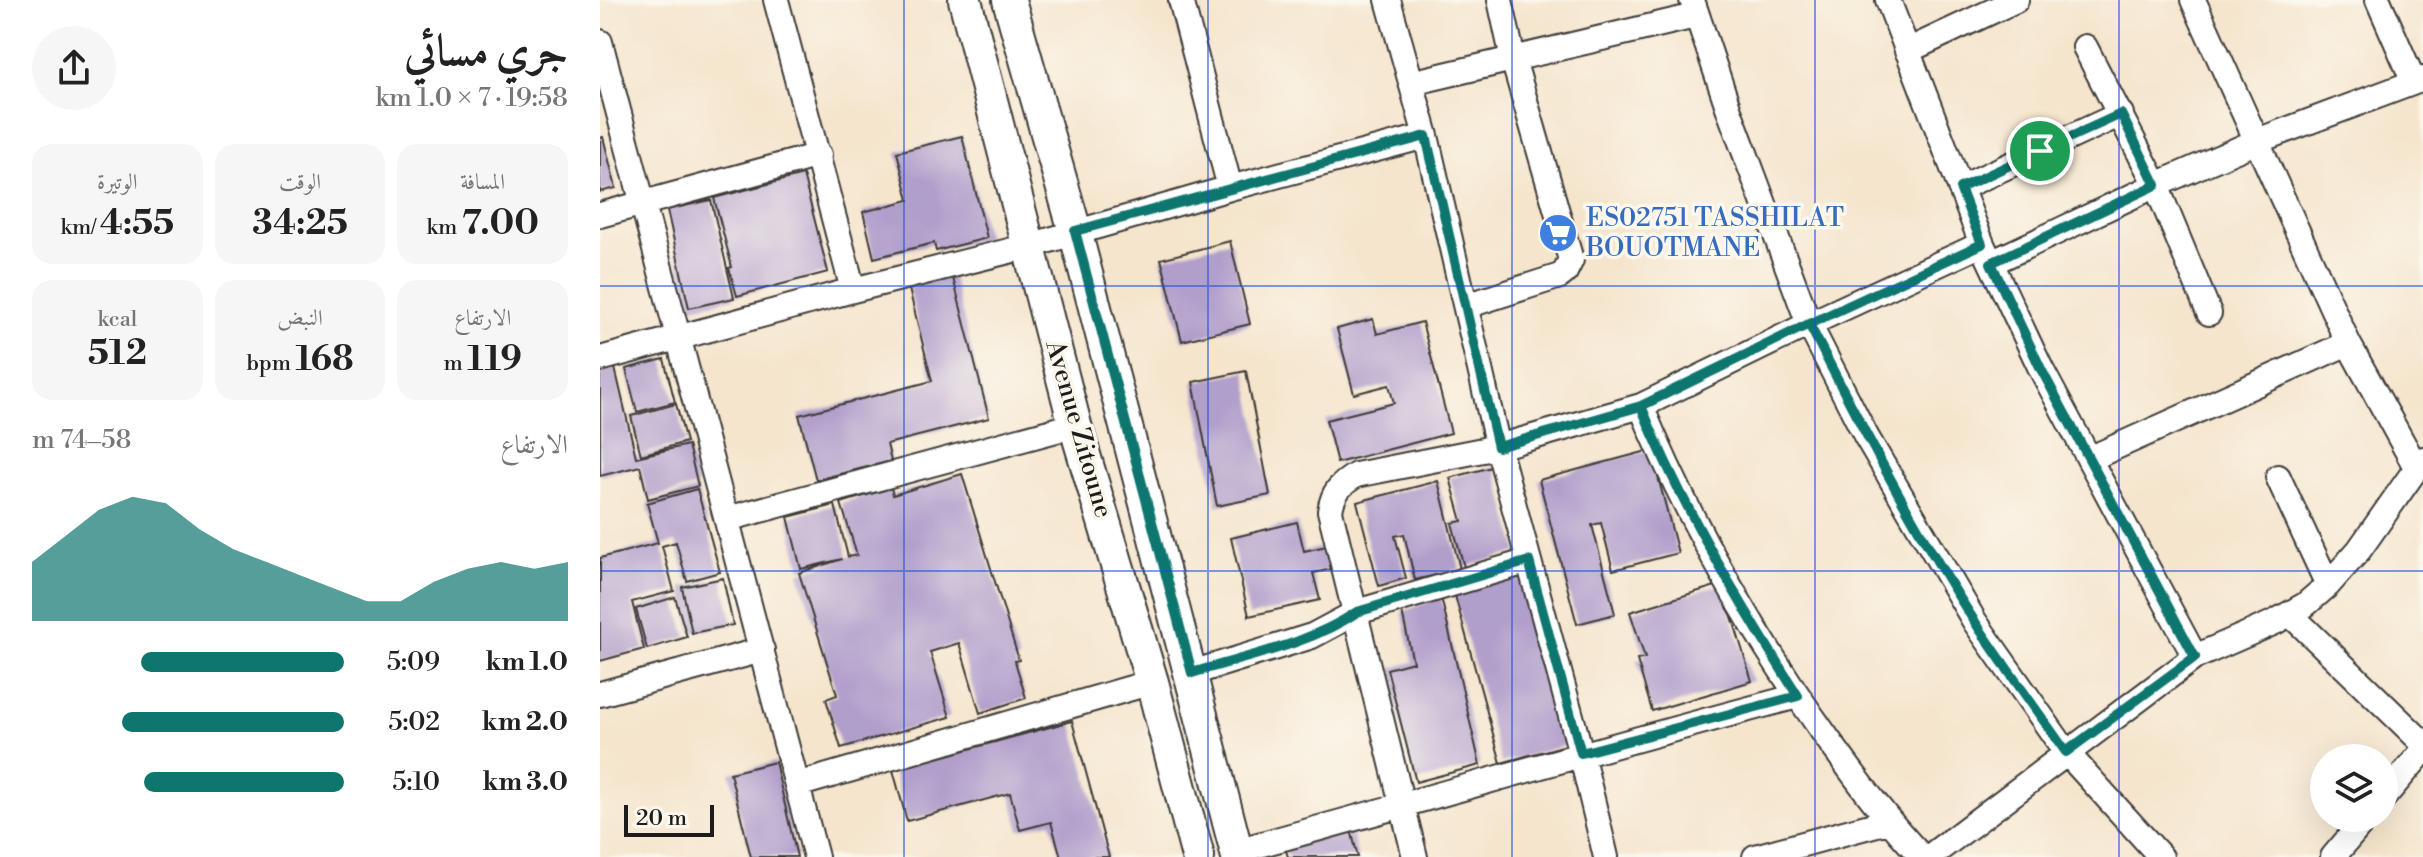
<!DOCTYPE html>
<html lang="ar">
<head>
<meta charset="utf-8">
<style>
	:root { --surface:#fff; --page:#f6f6f6; --text:#222; --muted:#767676; --accent:#0f766e }
	body { margin:0; font-family:"Libre Bodoni",Amiri,serif; background:var(--page); color:var(--text); direction:rtl; height:100vh; display:flex; flex-direction:column; font-size:30px; white-space:nowrap }
	* { box-sizing:border-box; margin:0 }
	p { font-size:26px; color:var(--muted) }
	.icon { flex:none; width:44px; height:44px; fill:none; stroke:currentColor; stroke-width:2; stroke-linecap:round; stroke-linejoin:round }
	.map { position:relative; flex:1; overflow:hidden; direction:ltr }
	.drawer { display:flex; flex-direction:column; background:var(--surface); width:600px }
	.drawer>* { flex:none }
	.tools { position:absolute; left:1710px; top:744px; display:grid; gap:16px }
	.tools a { display:grid; place-items:center; width:88px; height:88px; border-radius:50%; background:var(--surface); box-shadow:0 8px 32px #0002; font-size:40px }
	.scale { position:absolute; left:24px; bottom:20px; width:90px; box-sizing:border-box; padding-left:8px; border:4px solid #1c1c1c; border-top:0; font-size:22px; line-height:28px; white-space:nowrap; color:#1c1c1c; -webkit-text-stroke:6px #fbf7ec; paint-order:stroke }
	.pin { position:absolute; display:grid; place-items:center; width:68px; height:68px; color:#fff; margin:-34px; border:4px solid #fff; border-radius:50%; box-shadow:0 2px 8px #0007 }
	.round { display:grid; place-items:center; flex:none; width:84px; height:84px; border-radius:42px; background:var(--page) }
	.head { display:flex; align-items:center; justify-content:space-between; height:136px; padding:0 32px }
	h1 { font-size:44px; font-weight:800; line-height:60px }
	.metrics { display:grid; grid-template-columns:repeat(3,1fr); gap:12px; height:136px; padding:8px 32px }
	.metrics div { display:grid; align-content:center; border-radius:20px; background:var(--page); text-align:center }
	.metrics b { font-size:34px; font-weight:800 }
	.metrics small { font-size:22px; font-weight:400 }
	.metrics p { font-size:22px }
	.chart { height:224px; padding:16px 32px }
	.chart p { display:flex; justify-content:space-between }
	.chart svg { width:100%; height:144px; margin-top:8px; fill:var(--accent); opacity:.7 }
	ul { padding:0 32px; list-style:none; font-size:26px }
	li { display:grid; grid-template-columns:128px 96px 1fr; align-items:center; height:60px }
	li i { height:20px; border-radius:10px; background:var(--accent) }
	main { display:flex; flex:1; min-height:0 }
	.map>svg:first-child { display:block }
	.building { fill:#b09ecb }
	.lines { fill:none; stroke-linecap:round; stroke-linejoin:round }
	.minor-casing { stroke:#3d3a37; stroke-width:28 }
	.secondary-casing { stroke:#3d3a37; stroke-width:36 }
	.minor { stroke:#fff; stroke-width:24 }
	.secondary { stroke:#fff; stroke-width:32 }
	.route-casing { stroke:#fff; stroke-width:16 }
	.route { stroke:#0f766e; stroke-width:10 }
	.grid { fill:none; stroke:#1d4ed8; stroke-width:2; stroke-opacity:0.55 }
	.labels { text-anchor:middle; dominant-baseline:central; stroke-width:7; stroke-linejoin:round; paint-order:stroke }
	.shop-label { font-size:26px; fill:#366cbe; stroke:#fbf7ec; text-anchor:start }
	.street-label { font-size:26px; fill:#1c1c1c; stroke:#fbf7ec }
</style>
</head>
<body>
<main>
<div class="map">
<svg width="1823" height="857" viewBox="0 0 1823 857">
	<rect width="100%" height="100%" fill="#fbf7ec"/>
	<filter id="ink" filterUnits="userSpaceOnUse"><feTurbulence type="fractalNoise" baseFrequency=".0125" numOctaves="2"/><feDisplacementMap in="SourceGraphic" scale="16" xChannelSelector="R" yChannelSelector="G"/><feConvolveMatrix kernelMatrix="1 2 1 2 8 2 1 2 1" color-interpolation-filters="sRGB"/></filter>
	<filter id="wash" filterUnits="userSpaceOnUse"><feTurbulence type="fractalNoise" baseFrequency=".006" numOctaves="4" result="noise"/><feDisplacementMap in="SourceGraphic" scale="32" xChannelSelector="R" yChannelSelector="G"/><feGaussianBlur stdDeviation="1.8" result="paint"/><feColorMatrix in="noise" values="0 0 0 0 0 0 0 0 0 0 0 0 0 0 0 0 0 1.4 0 .05"/><feComposite in="paint" operator="in"/></filter>
	<g filter="url(#wash)">
		<rect width="100%" height="100%" fill="#f5e5cd"/>
		<g id="blocks">
			<path class="building" d="M362 136 387 238 336 251 334 243 274 258 263 212 309 200 297 152Z
				M3 137 16 188 0 192V138Z
				M203 175 228 272 137 296 129 268 132 267 114 198Z
				M111 200 134 298 89 308 67 210Z
				M630 241 650 324 582 341 561 259Z
				M352 274 389 418 287 444 291 461 216 480 199 415 332 381 308 285Z
				M773 319 777 334 822 322 851 433 737 463 726 420 794 403 789 385 754 394 737 329Z
				M64 359 75 402 37 412 26 369Z
				M15 368 36 457 88 445 98 486 48 499 40 466 0 476V371Z
				M646 371 670 495 617 506 593 382Z
				M76 404 86 442 41 455 31 416Z
				M1051 450 1078 553 1013 570 1001 523 992 525 1015 614 977 624 939 480Z
				M895 466 918 552 864 567 852 523 862 521 850 478Z
				M362 474 419 660 415 661 426 698 380 713 359 643 330 652 350 717 241 748 226 699 237 695 199 573 242 559 201 569 188 517 235 505 248 557 257 555 241 503 291 488 293 495Z
				M838 481 860 569 815 580 804 534 795 536 806 578 779 586 757 502Z
				M97 489 120 572 87 581 76 542 62 546 74 591 32 602 44 649 0 661V558L58 543 47 503Z
				M697 522 704 551 731 545 737 568 713 573 720 600 649 616 631 538Z
				M924 575 970 744 901 763 854 592Z
				M123 578 133 625 92 633 82 587Z
				M1122 584 1152 681 1052 711 1037 660 1045 658 1030 612Z
				M75 597 87 637 47 649 36 609Z
				M841 597 880 765 816 782 787 669 813 662 802 612Z
				M472 721 509 857H461L451 822 420 830 410 793 307 821 293 770Z
				M175 762 197 857H151L130 773Z
				M750 826 758 857H688L684 844Z"/>
		</g>
	</g>
	<g filter="url(#ink)">
		<use href="#blocks" fill-opacity="0" stroke="#3d3a37" stroke-width="2"/>
		<g class="lines">
			<defs>
				<path id="minor" d="M176 0 253 290
					M788 0 826 136 898 447 981 753 1006 857
					M1092 0 1130 113 1209 324 1266 436 1375 622 1466 752 1561 857
					M1288 0 1382 244 1441 369 1595 657
					M1593 0 1748 343 1817 469
					M1778 0 1814 82
					M0 42 216 857
					M1485 47 1556 185 1609 313
					M1307 51 1416 0
					M811 83 1095 16
					M630 188 826 136
					M1360 188 1521 114
					M0 215 219 155
					M1391 263 1556 185 1657 141 1823 79
					M866 306 960 276 965 272 971 260 913 59 900 0
					M0 359 253 290 429 246 630 188 581 0
					M1041 406C1090 525 1155 637 1230 742 1259 782 1287 821 1322 857
					M1489 459 1748 343
					M1678 477 1728 585
					M127 519 475 425
					M1690 614 1823 743
					M592 673 712 636 757 612 929 561
					M0 694 162 650
					M197 785 552 682
					M1784 797 1823 751
					M636 851C824 800 1010 745 1198 696
					M815 857 730 511C733 492 740 485 756 475L898 447 1041 406 1209 324 1382 244
					M1155 857 1288 821
					M1329 857 1595 657 1675 622 1705 605 1728 585 1759 550 1823 459
					M1733 857 1766 818"/>
				<path id="secondary" d="M365 0 475 425 552 682 598 857
					M409 0 475 231 638 857"/>
			</defs>
			<use href="#minor" class="minor-casing"/>
			<use href="#secondary" class="secondary-casing"/>
			<use href="#minor" class="minor"/>
			<use href="#secondary" class="secondary"/>
		</g>
	</g>
	<g class="lines" filter="url(#ink)">
		<defs>
			<path id="route" d="M1440 151 1360 188 1382 244 1209 324 1041 406 898 447 826 136 475 231 592 673C647 656 708 645 757 612L929 561 981 753 1198 696C1139 602 1083 509 1041 406L1209 324C1261 425 1313 527 1375 622 1404 666 1436 709 1466 752L1595 657 1441 369 1391 263 1556 185 1521 114 1440 151"/>
		</defs>
		<use href="#route" class="route-casing"/>
		<use href="#route" class="route"/>
	</g>
	<path class="grid" d="M304 0V857M608 0V857M912 0V857M1215 0V857M1519 0V857M0 286H1823M0 571H1823"/>
	<defs>
		<symbol id="supermarket-disc" viewBox="-11 -11 22 22"><circle r="9.5" fill="#3f7fe0" stroke="#fbf7ec"/><path d="M-6-5.5h2.5l.6 2H6L4.5 2H-2.5L-4.4-4H-6ZM-1.5 3.2a1.3 1.3 0 1 0 .1 0ZM3 3.2a1.3 1.3 0 1 0 .1 0Z" fill="#fff"/></symbol>
	</defs>
	<g fill-rule="evenodd">
		<use href="#supermarket-disc" x="936" y="211" width="44" height="44"/>
	</g>
	<g class="labels">
		<g class="shop-label">
			<text x="986" y="218">ES02751 TASSHILAT<tspan x="986" dy="30">BOUOTMANE</tspan></text>
		</g>
		<g class="street-label">
			<text transform="translate(479 429) rotate(74)">Avenue Zitoune</text>
		</g>
	</g>
</svg>
<div class="tools">
<a><svg class="icon" aria-label="layers" viewBox="0 0 24 24"><path d="M12 4l9 5-9 5-9-5zM3 14l9 5 9-5"/></svg></a>
</div>
<div class="scale">20 m</div>
<div class="pin" style="left:1440px;top:151px;background:#1e9e55"><svg class="icon" aria-label="arrive" viewBox="0 0 24 24"><path d="M6 21V4h12l-3 4 3 4H6"/></svg></div>
</div>
<section class="drawer">
<div class="head"><div><h1>جري مسائي</h1><p>19:58 · 7 × 1.0 km</p></div><a class="round"><svg class="icon" aria-label="share" viewBox="0 0 24 24"><path d="M12 15V3M7 8l5-5 5 5M5 13v7h14v-7"/></svg></a></div>
<div class="metrics">
<div><p>المسافة</p><b>7.00<small> km</small></b></div>
<div><p>الوقت</p><b>34:25</b></div>
<div><p>الوتيرة</p><b>4:55<small> /km</small></b></div>
</div>
<div class="metrics">
<div><p>الارتفاع</p><b>119<small> m</small></b></div>
<div><p>النبض</p><b>168<small> bpm</small></b></div>
<div><p>kcal</p><b>512</b></div>
</div>
<div class="chart"><p><span>الارتفاع</span>58–74 m</p>
<svg viewBox="0 0 160 44" preserveAspectRatio="none"><path d="M0 44V26L10 18L20 10L30 6L40 8L50 16L60 22L70 26L80 30L90 34L100 38L110 38L120 32L130 28L140 26L150 28L160 26V44z"/></svg>
</div>
<ul>
<li><b>1.0 km</b>5:09<i style="width:65%"></i></li>
<li><b>2.0 km</b>5:02<i style="width:71%"></i></li>
<li><b>3.0 km</b>5:10<i style="width:64%"></i></li>
</ul>
</section>
</main>
</body>
</html>
